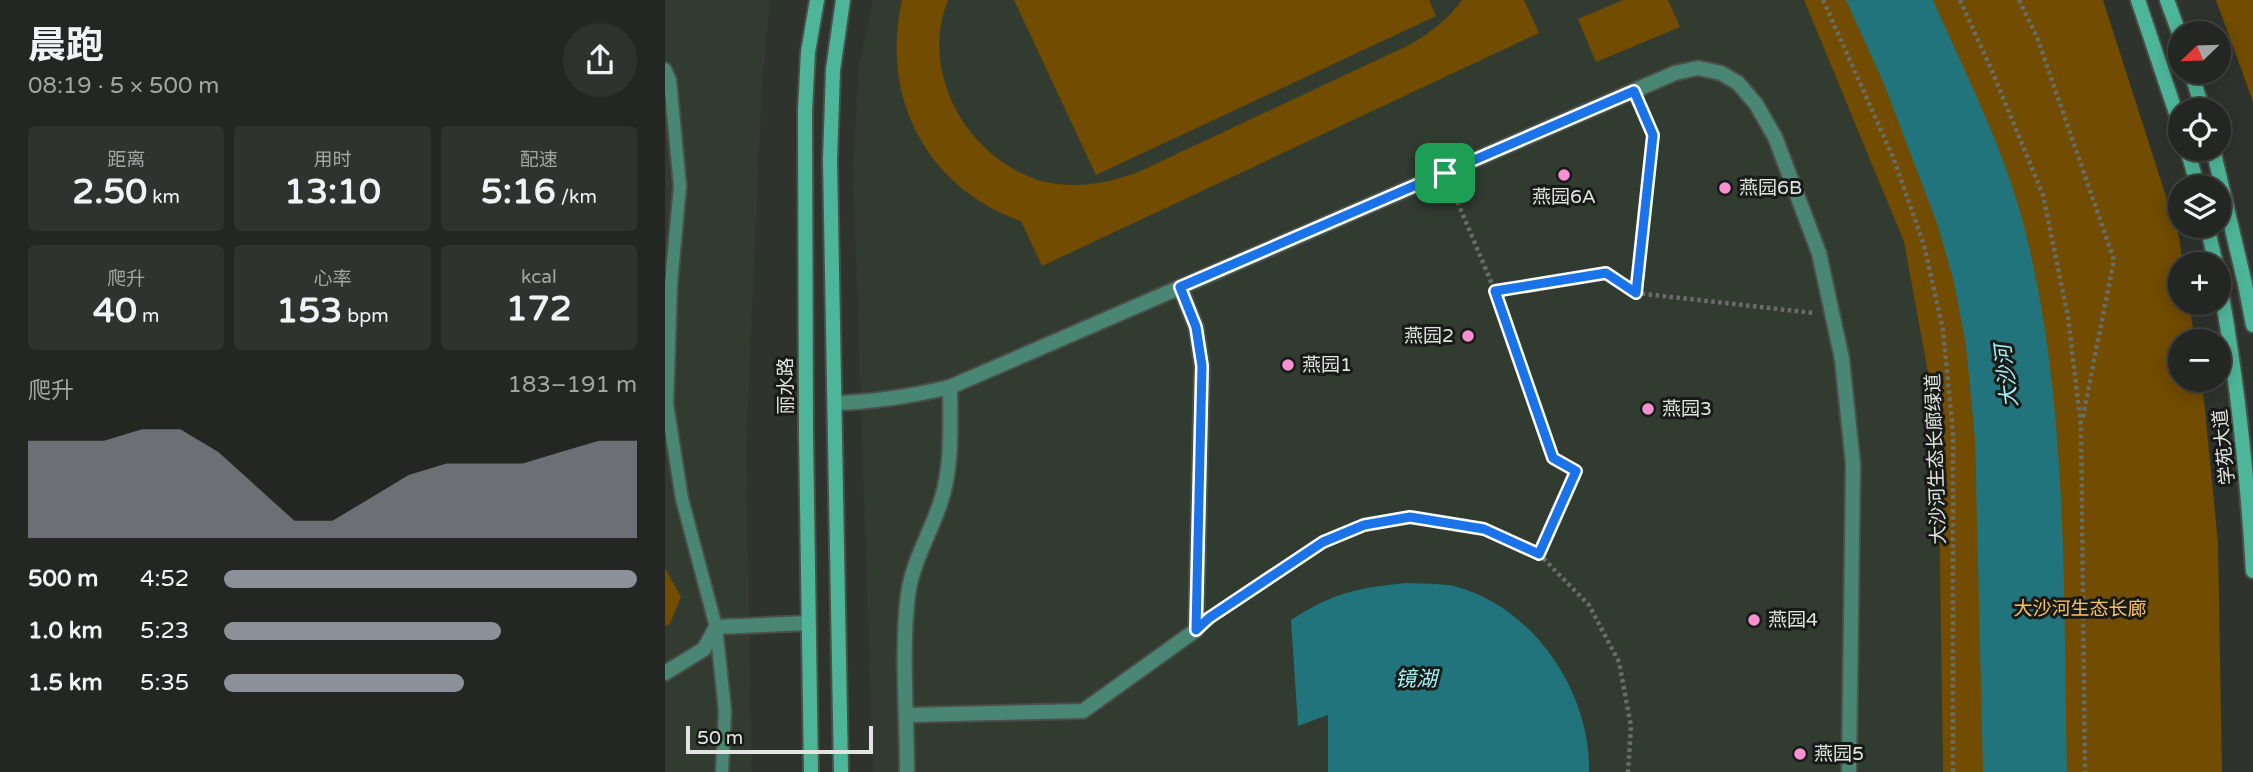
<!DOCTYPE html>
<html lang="zh">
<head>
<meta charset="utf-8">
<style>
	:root { --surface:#232622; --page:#2f322f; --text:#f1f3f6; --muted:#a3a5a5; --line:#404340; --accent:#8c9099 }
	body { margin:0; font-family:"Varela Round","Noto Sans SC",sans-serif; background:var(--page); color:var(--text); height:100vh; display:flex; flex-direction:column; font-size:26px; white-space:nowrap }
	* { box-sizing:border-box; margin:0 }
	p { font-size:23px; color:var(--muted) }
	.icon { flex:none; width:38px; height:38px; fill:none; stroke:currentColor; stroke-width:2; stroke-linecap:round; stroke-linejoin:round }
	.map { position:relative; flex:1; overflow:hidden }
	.details { display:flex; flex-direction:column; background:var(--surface); width:665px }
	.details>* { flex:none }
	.needle { width:46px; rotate:247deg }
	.buttons { position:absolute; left:1503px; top:21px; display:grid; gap:14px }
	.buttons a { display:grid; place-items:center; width:63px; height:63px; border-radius:50%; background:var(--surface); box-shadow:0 4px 18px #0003,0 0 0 2px var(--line); font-size:35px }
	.scale { position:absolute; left:21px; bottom:18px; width:187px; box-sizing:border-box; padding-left:7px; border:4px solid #e1e4e0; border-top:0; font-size:19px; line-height:24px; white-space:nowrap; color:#e1e4e0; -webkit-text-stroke:5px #181a18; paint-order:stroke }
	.pin { position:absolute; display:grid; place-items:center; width:60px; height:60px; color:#fff; margin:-30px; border-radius:14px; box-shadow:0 4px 10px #0006 }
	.round { display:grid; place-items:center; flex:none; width:74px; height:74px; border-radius:37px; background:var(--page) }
	.headline { display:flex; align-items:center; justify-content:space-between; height:119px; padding:0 28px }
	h1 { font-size:38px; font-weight:700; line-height:52px }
	.figures { display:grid; grid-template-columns:repeat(3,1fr); gap:10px; height:119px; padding:7px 28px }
	.figures div { display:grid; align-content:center; border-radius:7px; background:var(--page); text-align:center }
	.figures b { font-size:35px; font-weight:700 }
	.figures small { font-size:19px; font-weight:400 }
	.figures p { font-size:19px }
	.chart { height:196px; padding:14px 28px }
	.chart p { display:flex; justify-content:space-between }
	.chart svg { width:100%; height:126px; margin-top:7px; fill:var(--accent); opacity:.7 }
	ul { padding:0 28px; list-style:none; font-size:23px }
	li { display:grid; grid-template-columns:112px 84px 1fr; align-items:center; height:52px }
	li i { height:18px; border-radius:9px; background:var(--accent) }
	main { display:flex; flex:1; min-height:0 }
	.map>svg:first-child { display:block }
	.built { fill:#323b30 }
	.green { fill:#714c01 }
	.water { fill:#21747b }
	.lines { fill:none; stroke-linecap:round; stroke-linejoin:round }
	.lane-casing { stroke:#4b4f4a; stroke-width:16 }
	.street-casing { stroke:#4b4f4a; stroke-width:18 }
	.secondary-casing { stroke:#4b4f4a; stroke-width:18 }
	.path { stroke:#696d68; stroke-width:4.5; stroke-dasharray:3.5 3.5; stroke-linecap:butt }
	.lane { stroke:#4a8674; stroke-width:12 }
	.street { stroke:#4a8674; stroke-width:14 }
	.secondary { stroke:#4eb698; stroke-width:14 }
	.route-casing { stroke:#fff; stroke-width:14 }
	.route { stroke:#1a73e8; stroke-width:9 }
	.poi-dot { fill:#f690d0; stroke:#181a18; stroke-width:2.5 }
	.labels { text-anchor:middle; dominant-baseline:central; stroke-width:6; stroke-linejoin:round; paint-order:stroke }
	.poi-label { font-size:19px; fill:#e1e4e0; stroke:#181a18; text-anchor:start }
	.street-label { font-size:19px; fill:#e1e4e0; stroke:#181a18 }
	.park-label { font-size:19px; fill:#f9c065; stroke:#181a18 }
	.water-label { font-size:21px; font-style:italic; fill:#a4f1f8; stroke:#181a18 }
</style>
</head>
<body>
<main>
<section class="details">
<div class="headline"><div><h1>晨跑</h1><p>08:19 · 5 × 500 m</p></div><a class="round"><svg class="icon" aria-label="share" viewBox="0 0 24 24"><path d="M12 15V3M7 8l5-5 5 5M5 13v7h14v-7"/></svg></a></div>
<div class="figures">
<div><p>距离</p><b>2.50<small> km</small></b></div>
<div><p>用时</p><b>13:10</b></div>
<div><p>配速</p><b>5:16<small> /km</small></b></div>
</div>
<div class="figures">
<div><p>爬升</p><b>40<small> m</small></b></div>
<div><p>心率</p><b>153<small> bpm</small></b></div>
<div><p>kcal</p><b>172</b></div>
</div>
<div class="chart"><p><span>爬升</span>183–191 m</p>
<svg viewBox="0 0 160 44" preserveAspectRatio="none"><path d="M0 44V10L10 10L20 10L30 6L40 6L50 14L60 26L70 38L80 38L90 30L100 22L110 18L120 18L130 18L140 14L150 10L160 10V44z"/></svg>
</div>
<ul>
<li><b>500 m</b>4:52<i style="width:100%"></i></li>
<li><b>1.0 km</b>5:23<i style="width:67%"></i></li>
<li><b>1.5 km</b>5:35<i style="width:58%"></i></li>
</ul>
</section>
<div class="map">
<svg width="1588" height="772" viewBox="0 0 1588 772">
	<rect width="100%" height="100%" fill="#2f332e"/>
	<path class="built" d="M0 0H105L97 86 81 448 87 772H0Z
		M208 0H1139L1239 242 1273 427 1278 772H208L188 173 193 72Z"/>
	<path class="green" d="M237 0H283C253 75 305 163 381 182 412 189 442 183 471 173L744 45C765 33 783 20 797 0H859L874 33 377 266 356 221C261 187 215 97 237 0Z
		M349 0H764L771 16 431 175Z
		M958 0H1003L1015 27 931 62 913 19Z
		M1139 0H1438L1514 237 1518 264H1516V303H1524L1530 341H1516V380H1536L1539 400 1553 543 1557 772H1278L1273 427 1239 242Z
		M1551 0H1588V102L1586 96Z
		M0 568 16 597 5 624 0 626Z"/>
	<path class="water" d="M1181 0H1268C1301 75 1340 150 1360 230 1404 403 1398 595 1402 772H1318L1310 439 1301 346 1289 282 1273 226 1219 84Z
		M741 583C756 584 774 583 789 586 868 606 926 692 924 772H663V715L633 726 626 620C668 593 691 588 741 583Z"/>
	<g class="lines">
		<defs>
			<path id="lane" d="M0 69 5 80 15 186 6 284 2 404 17 499 51 627 60 711 57 772"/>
			<path id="street" d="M170 403C209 402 247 396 285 387L1010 73 1033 68 1056 73 1073 83 1091 104 1110 137 1154 253 1177 359 1188 464 1184 772
				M0 673 39 649 51 627 143 623
				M242 715 418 711 531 630 537 366 531 327 515 287
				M242 772C242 716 236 649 243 595 247 563 265 534 275 504 288 466 285 426 285 387"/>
			<path id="secondary" d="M1473 0 1516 128
				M1502 0 1516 38
				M1526 72 1538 110
				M1522 149 1533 187
				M1548 149 1580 284 1588 325
				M1542 226 1551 264
				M1554 279C1572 376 1582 472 1588 571
				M146 772 141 434 140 111 143 52 152 0
				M176 772 165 160 168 70 178 0"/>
		</defs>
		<use href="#lane" class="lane-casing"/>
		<use href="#street" class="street-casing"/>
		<use href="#secondary" class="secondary-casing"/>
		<path class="path" d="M1158 0 1228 157 1259 245 1278 330 1288 433V772
			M1295 0 1327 71 1378 195 1403 317 1416 426 1420 772
			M1354 0 1372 37 1449 260 1417 421
			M976 106 988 135 971 293 1149 313
			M787 189 830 291 888 458 911 471 874 554
			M830 291 941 273 971 293
			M549 615 658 542 699 525 745 517 819 529 840 537 874 554 924 605 954 662 966 726 963 772"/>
		<use href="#lane" class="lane"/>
		<use href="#street" class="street"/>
		<use href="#secondary" class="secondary"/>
	</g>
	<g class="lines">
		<defs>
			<path id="route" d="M969 91 988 135 971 293 941 273 830 291 888 458 911 471 874 554 819 529 745 517 699 525 658 542 544 618 531 630 537 366 531 327 515 287Z"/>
		</defs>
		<use href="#route" class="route-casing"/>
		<use href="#route" class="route"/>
	</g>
	<g class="poi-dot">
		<circle cx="899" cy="175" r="7"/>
		<circle cx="1060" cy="188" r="7"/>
		<circle cx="803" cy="336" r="7"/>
		<circle cx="623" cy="365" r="7"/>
		<circle cx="983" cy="409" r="7"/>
		<circle cx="1089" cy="620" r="7"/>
		<circle cx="1135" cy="754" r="7"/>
	</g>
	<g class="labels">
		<g class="poi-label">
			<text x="1074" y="188">燕园6B</text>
			<text x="899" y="197" text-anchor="middle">燕园6A</text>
			<text x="789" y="336" text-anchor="end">燕园2</text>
			<text x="637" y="365">燕园1</text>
			<text x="997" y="409">燕园3</text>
			<text x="1103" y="620">燕园4</text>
			<text x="1149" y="754">燕园5</text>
		</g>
		<g class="street-label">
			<text transform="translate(121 386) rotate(-90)">丽水路</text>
			<text transform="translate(1559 447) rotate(-96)">学苑大道</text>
			<text transform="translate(1271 459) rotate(-92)">大沙河生态长廊绿道</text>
		</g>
		<g class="park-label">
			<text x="1415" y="609">大沙河生态长廊</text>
		</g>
		<g class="water-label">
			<text transform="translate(1342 376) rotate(-97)">大沙河</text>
			<text x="751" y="679">镜湖</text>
		</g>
	</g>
</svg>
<div class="buttons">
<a><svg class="needle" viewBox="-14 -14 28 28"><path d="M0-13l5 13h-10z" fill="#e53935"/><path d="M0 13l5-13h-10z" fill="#a3a5a5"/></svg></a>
<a><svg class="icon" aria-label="locate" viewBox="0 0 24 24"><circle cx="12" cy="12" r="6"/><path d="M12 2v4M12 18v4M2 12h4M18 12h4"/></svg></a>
<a><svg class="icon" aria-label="layers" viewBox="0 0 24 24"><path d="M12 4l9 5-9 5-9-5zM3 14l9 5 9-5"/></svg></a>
<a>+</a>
<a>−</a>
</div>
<div class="scale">50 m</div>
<div class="pin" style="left:780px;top:173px;background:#1e9e55"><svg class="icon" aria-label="arrive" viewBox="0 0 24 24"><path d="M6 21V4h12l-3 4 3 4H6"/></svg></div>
</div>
</main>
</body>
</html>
